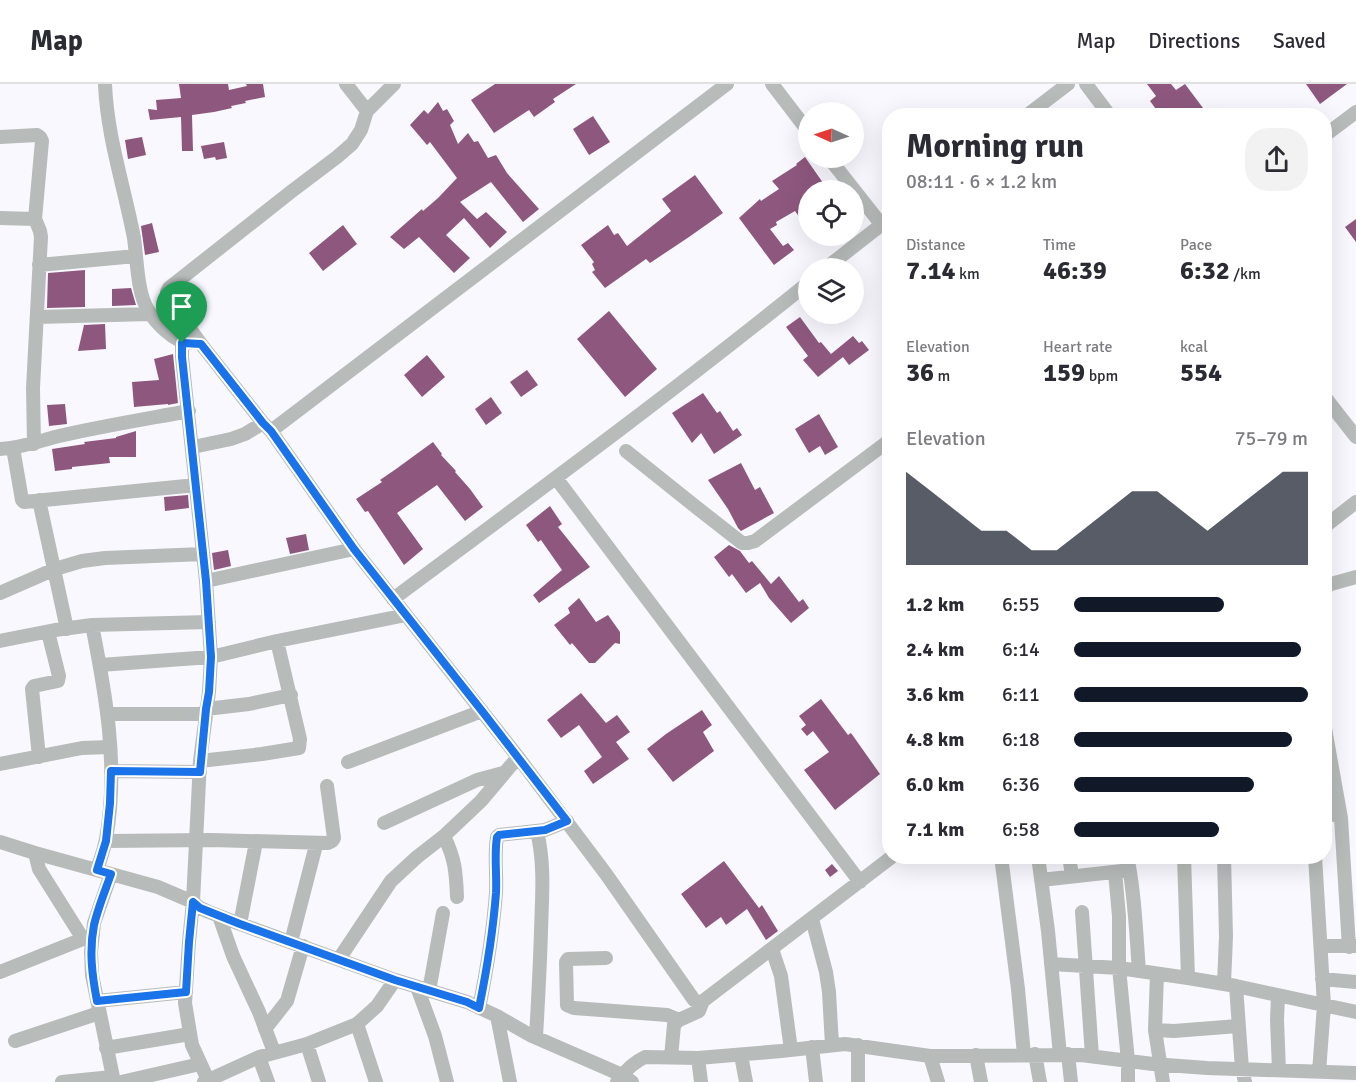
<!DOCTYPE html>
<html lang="en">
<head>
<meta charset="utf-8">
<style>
	:root { --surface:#fff; --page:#f2f2f3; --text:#2b2b33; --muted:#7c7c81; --line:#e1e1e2; --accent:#111827 }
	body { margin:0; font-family:Signika,sans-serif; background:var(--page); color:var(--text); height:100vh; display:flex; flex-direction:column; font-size:22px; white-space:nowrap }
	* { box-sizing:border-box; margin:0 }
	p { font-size:20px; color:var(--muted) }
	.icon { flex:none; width:33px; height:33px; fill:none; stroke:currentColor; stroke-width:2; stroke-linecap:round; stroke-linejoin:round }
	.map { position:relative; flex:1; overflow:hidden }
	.sheet { position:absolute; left:882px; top:24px; width:450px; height:756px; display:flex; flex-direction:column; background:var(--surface); border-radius:24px; box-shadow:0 6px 24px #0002 }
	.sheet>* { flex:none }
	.needle { width:39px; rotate:273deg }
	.fabs { position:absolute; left:798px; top:18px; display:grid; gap:12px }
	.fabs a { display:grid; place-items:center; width:66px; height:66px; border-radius:50%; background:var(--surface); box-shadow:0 6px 24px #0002; font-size:30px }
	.pin { position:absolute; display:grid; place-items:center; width:51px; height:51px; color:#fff; margin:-62px -26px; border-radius:50% 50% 50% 0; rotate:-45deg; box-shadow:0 0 6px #0007 }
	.pin .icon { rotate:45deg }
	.round { display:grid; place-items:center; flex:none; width:63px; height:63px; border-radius:24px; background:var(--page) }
	.overview { display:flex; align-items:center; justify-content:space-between; height:102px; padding:0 24px }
	h1 { font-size:33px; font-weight:700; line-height:45px }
	.metrics { display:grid; grid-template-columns:repeat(3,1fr); gap:9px; height:102px; padding:6px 24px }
	.metrics div { display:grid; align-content:center }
	.metrics b { font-size:26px; font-weight:700 }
	.metrics small { font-size:16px; font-weight:400 }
	.metrics p { font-size:16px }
	.chart { height:168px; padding:12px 24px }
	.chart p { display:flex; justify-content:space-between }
	.chart svg { width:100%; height:108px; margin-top:6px; fill:var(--accent); opacity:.7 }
	ul { padding:0 24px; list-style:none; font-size:20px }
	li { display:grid; grid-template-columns:96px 72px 1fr; align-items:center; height:45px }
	li i { height:15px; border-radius:8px; background:var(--accent) }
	header { display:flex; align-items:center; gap:36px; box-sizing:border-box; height:84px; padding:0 30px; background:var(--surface); border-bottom:2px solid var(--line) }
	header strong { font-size:28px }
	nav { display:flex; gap:33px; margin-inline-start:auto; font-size:21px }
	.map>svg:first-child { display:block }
	.building { fill:#8e587e }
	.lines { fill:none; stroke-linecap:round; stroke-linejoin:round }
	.minor { stroke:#b7bbba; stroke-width:14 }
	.route-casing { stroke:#fff; stroke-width:12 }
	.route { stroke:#1a73e8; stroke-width:8 }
</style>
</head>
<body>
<header>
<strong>Map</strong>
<nav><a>Map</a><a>Directions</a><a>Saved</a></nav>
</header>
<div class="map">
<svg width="1356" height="998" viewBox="0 0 1356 998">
	<rect width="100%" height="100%" fill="#f9f8fe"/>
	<path class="building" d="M179 0H228L229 6 247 2 246 0H263L265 13 245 17 246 19 231 22 232 24 214 28 192 31 193 67H182L181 33 150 36 148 25 157 26 156 16 181 14Z
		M495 0H576L553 15 555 18 534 33 529 26 494 49 471 16Z
		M1147 0H1171L1176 6 1185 0 1209 32H1161L1150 17 1156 12Z
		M1306 0H1347L1320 20Z
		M438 18 443 27 447 25 454 37 450 41 458 60 468 49 474 58 478 57 488 74 496 71 507 89 539 125 523 138 491 98 460 118 477 135 486 128 507 148 490 164 464 134 446 151 470 174 454 189 419 153 404 165 390 153 422 125 423 127 438 114 457 94 430 58 427 61 410 41 424 26 428 30Z
		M593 32 610 58 589 71 573 45Z
		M142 53 146 71 128 75 125 56Z
		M224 58 227 74 216 76 215 73 204 75 201 62Z
		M805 73 828 106H808V145L795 127 776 138 777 141 770 145 783 162 788 159 794 166 774 181 739 134 760 115 761 117 779 105 772 97 797 81 796 80Z
		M695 91 723 129 689 153 650 179 646 175 605 204 592 188 595 186 592 180 594 178 581 161 608 141 614 151 618 149 627 162 671 127 662 115Z
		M1356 135V158L1345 143Z
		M152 139 159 168 145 171 141 142Z
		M343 141 357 160 323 187 309 169Z
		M85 186V223L47 224 48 189Z
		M131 204 136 221 112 222V205Z
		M609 227 657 285 625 313 577 255Z
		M800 233 819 259 821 258 831 270 853 252 859 259 862 257 869 266 849 281 843 273 818 293 803 276 808 272 786 243Z
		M105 240 106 265 78 267 84 241Z
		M173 270 178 319 168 321V320L134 323 132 298 159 296 154 275Z
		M427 271 445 293 422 313 404 291Z
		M527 286 538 301 521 313 510 298Z
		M703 309 717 329 720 327 733 347 737 344 742 351 714 370 701 349 692 359 672 329Z
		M491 313 502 329 486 341 475 325Z
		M65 320 67 340 49 342 47 321Z
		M819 330 838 363 825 371 820 362 809 369 795 345Z
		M136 347V373H109L110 379 72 383V385L55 387 52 365 85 360 84 358 116 354V353Z
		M433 358 442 370 441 371 456 387 455 388 470 405 483 423 465 437 437 401 397 429 423 465 404 481 368 427 365 428 356 415 382 398 380 396 396 385Z
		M741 379 755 406 760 403 774 429 741 447 738 444 728 425 708 396Z
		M188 411 189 424 165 427 164 413Z
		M550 422 562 440 558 443 590 483 539 519 533 511 562 486 541 456 538 458 526 441Z
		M306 450 309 466 290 470 286 454Z
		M729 461 740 467 749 479 752 477 771 500 779 492 799 518 803 515 809 524 791 539 769 514 760 499 746 509 732 490 729 493 714 473Z
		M228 466 231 482 214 486 212 469Z
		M579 514 596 538 608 531 620 548V560L615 559 595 579H589L572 559 570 561 554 541 570 529 568 524Z
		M581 609 606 639 617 631 630 648 616 658 629 675 593 700 584 687 602 673 579 641 561 654 547 636Z
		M821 615 848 651 851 649 880 690 835 726 804 686 829 668 813 647 807 652 801 645 806 641 799 632Z
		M702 626 712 641 703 648 714 667 673 698 647 665 666 650Z
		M724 777 759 824 762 821 778 847 766 856 747 825 726 841 721 833 706 844 681 810Z
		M832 780 838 787 830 793 825 786Z"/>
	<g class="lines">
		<path class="minor" d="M105 0C107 52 124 102 134 154 137 174 137 209 148 226 156 239 174 258 189 259
			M346 0 367 27
			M394 0 367 27 361 46 352 60 337 73 292 107 169 204 167 208 168 214 201 260 263 339 271 347 354 465 518 673 606 790 694 916 698 918 703 917 893 772
			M772 0 808 47
			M1086 0 1110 32
			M1026 32 1068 0
			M1324 52 1356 28
			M0 53 37 51 40 53 42 57 35 135 40 147 41 153 33 304 34 360
			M829 74 881 140
			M0 134 35 135
			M39 181 136 172
			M826 184 890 134
			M37 233 151 230
			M182 259V273L206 497 211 573 209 608 200 677 193 818 189 858 185 919 192 961 208 996
			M1324 312 1356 353
			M271 347 727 0
			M193 363 231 355 245 350 263 339
			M13 364 22 416 24 418 196 401
			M0 365C21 364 39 357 59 352 102 342 146 335 189 327
			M626 367 696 423 742 459H748L755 457 890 356
			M556 394 860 798
			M39 416 67 545
			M1324 443 1356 418
			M206 497 354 465
			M1324 502 1356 493
			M0 509 55 485 82 477 105 474 203 470
			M393 515C533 411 673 308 808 199
			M92 541C106 611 119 684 106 755 104 766 100 776 97 786
			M0 557 55 546 92 541 209 538
			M100 581 211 573 277 557 406 531
			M206 625 249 620 291 611
			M108 630H205
			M1324 639 1341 734 1349 863
			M39 673 32 605 34 602 58 597 59 592 48 548
			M200 677 262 670 299 664 300 655 277 557
			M348 678 482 627
			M0 680 82 664 110 663
			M111 687 200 688
			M1324 726 1341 734
			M384 739 477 696 503 689
			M444 752C455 775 456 787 457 813
			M106 757 211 756 328 759 332 757 334 754 327 702
			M0 758 35 769 158 803 193 818 200 824 209 828 240 840 395 896 467 918 497 932 530 951 622 991 632 998
			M35 769 39 785 83 855
			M1001 772 1018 905 1024 971
			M1038 772 1048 847 1060 971
			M1069 772 1072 792
			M1127 772C1135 810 1136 849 1139 887
			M1184 772 1188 894
			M1224 772 1226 852 1224 900
			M1315 772 1324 921 1319 988
			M1115 788 1119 832V884L1128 977V998
			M111 790 94 839 91 868 92 891 114 998
			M1041 796 1122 787
			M1082 828 1092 972
			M219 832 233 872 259 928 274 968
			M812 835 826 888 829 908 832 961
			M240 840 256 758
			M291 858 315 765V759
			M1321 862H1356
			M772 865 781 892 791 966
			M606 874 568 875 566 878 567 921 574 924 667 931 679 936
			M339 875 391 797 417 773 444 752 481 717 518 673
			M1051 880 1119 884 1188 894 1236 902 1356 928
			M0 888 93 851
			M1157 890 1155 946 1163 998
			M1322 895 1356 898
			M1236 902 1242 985 1245 998
			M417 903 435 952 447 998
			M429 907 443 829
			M1278 912 1277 936 1279 986
			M97 917 186 908
			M479 924C487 885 493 848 496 809 497 790 494 771 497 753L499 751 545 746 567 737
			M497 932 510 998
			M357 940 376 998
			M265 945 287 917 303 862
			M1155 946 1174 947 1238 942
			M536 953C538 918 540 883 541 847 542 812 545 781 537 747
			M15 957 99 929
			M307 960 319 998
			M858 961V998
			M812 963 816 998
			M106 964 190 950
			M1035 970 1040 998
			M1068 970 1071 998
			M741 971 746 998
			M976 971 981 998
			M930 972 938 998
			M259 973 268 998
			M671 973 674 941 679 936 699 927 703 917
			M698 974 701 998
			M62 998 112 993
			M121 998 200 980
			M204 998 259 973 307 960 357 940 377 922 395 896
			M617 998C624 988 634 978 645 973L698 974 781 967 845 960 930 972 1081 971 1153 980 1207 984 1356 989"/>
	</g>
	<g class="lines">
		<defs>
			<path id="route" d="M182 259 201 260 263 339 271 347 354 465 482 627 567 737 545 746 499 751 497 753C494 771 497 790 496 809 493 848 487 885 479 924L467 918 395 896 240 840 200 824 193 818 189 858 186 908 97 917C92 891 89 867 94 841 98 824 105 807 111 790L97 786 106 757 110 719 111 687 200 688 206 625 209 608 211 573 206 497 182 273Z"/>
		</defs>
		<use href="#route" class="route-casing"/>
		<use href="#route" class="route"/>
	</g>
</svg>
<div class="fabs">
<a><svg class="needle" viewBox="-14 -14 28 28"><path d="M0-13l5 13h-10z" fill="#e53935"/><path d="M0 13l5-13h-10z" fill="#7c7c81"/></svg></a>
<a><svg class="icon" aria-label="locate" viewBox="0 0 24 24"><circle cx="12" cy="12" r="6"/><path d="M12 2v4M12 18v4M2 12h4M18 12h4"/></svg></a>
<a><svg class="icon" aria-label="layers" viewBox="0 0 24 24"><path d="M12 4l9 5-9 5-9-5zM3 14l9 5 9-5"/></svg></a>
</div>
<div class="pin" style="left:182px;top:259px;background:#1e9e55"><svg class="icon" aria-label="arrive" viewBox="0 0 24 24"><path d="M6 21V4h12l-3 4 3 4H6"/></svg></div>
<section class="sheet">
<div class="overview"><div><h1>Morning run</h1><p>08:11 · 6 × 1.2 km</p></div><a class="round"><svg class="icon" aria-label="share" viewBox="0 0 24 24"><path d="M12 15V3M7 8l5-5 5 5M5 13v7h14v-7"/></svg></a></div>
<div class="metrics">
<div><p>Distance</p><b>7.14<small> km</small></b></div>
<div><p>Time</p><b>46:39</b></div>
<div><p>Pace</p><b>6:32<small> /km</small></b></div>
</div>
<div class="metrics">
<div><p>Elevation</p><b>36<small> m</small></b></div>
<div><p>Heart rate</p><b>159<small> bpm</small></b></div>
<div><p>kcal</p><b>554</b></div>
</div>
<div class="chart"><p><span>Elevation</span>75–79 m</p>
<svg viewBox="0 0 160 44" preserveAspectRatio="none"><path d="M0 44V6L10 14L20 22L30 30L40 30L50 38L60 38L70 30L80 22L90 14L100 14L110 22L120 30L130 22L140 14L150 6L160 6V44z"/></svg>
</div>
<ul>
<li><b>1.2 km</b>6:55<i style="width:64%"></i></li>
<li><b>2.4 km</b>6:14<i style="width:97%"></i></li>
<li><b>3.6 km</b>6:11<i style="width:100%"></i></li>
<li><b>4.8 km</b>6:18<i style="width:93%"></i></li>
<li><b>6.0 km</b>6:36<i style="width:77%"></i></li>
<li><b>7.1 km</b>6:58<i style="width:62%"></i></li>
</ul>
</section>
</div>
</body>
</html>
